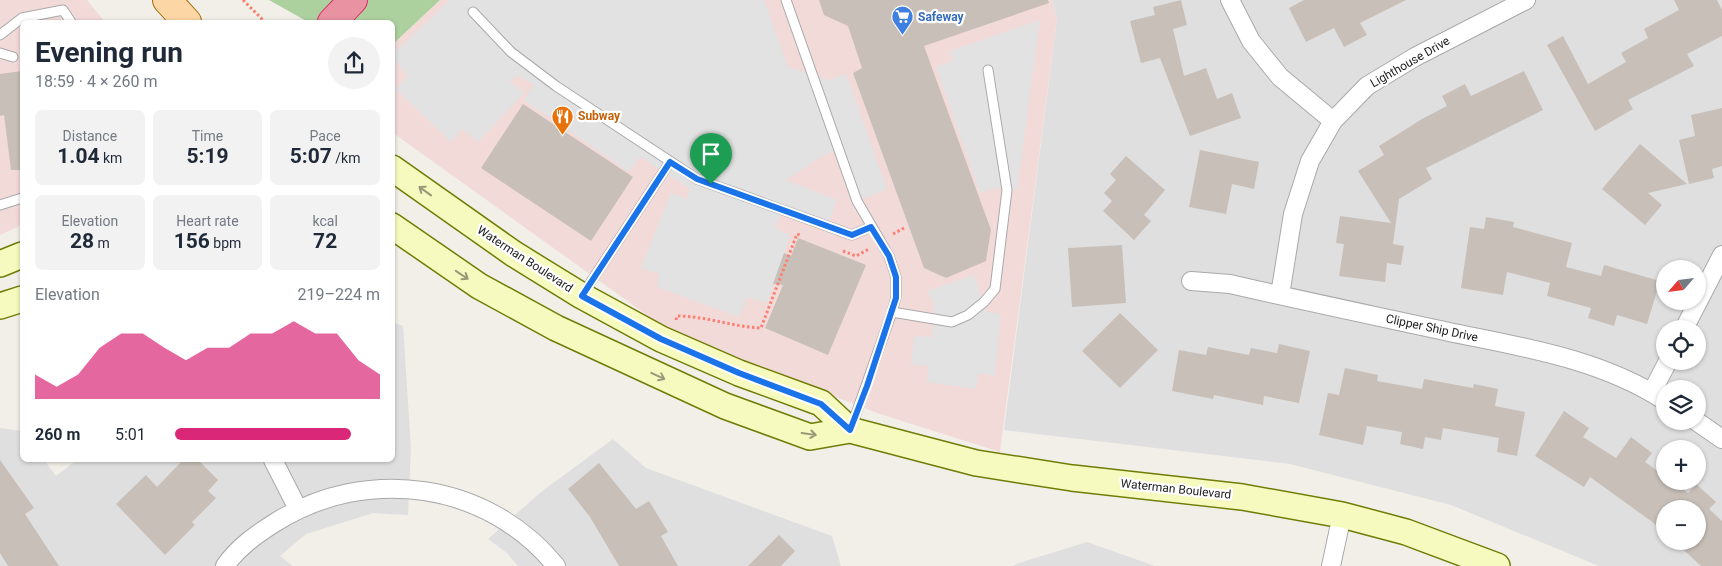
<!DOCTYPE html>
<html lang="en">
<head>
<meta charset="utf-8">
<style>
	:root { --surface:#fff; --page:#f2f2f3; --text:#1f2937; --muted:#747a83; --accent:#db2777 }
	body { margin:0; font-family:Roboto,sans-serif; background:var(--page); color:var(--text); height:100vh; display:flex; flex-direction:column; font-size:19px; white-space:nowrap }
	* { box-sizing:border-box; margin:0 }
	p { font-size:16px; color:var(--muted) }
	.icon { flex:none; width:28px; height:28px; fill:none; stroke:currentColor; stroke-width:2; stroke-linecap:round; stroke-linejoin:round }
	.map { position:relative; flex:1; overflow:hidden }
	.sheet { position:absolute; left:20px; top:20px; width:375px; height:442px; display:flex; flex-direction:column; background:var(--surface); border-radius:8px; box-shadow:0 1px 4px #0004 }
	.sheet>* { flex:none }
	.needle { width:32px; rotate:242deg }
	.fabs { position:absolute; left:1656px; top:260px; display:grid; gap:10px }
	.fabs a { display:grid; place-items:center; width:50px; height:50px; border-radius:50%; background:var(--surface); box-shadow:0 1px 4px #0004; font-size:25px }
	.pin { position:absolute; display:grid; place-items:center; width:42px; height:42px; color:#fff; margin:-51px -21px; border-radius:50% 50% 50% 0; rotate:-45deg; box-shadow:0 0 5px #0007 }
	.pin .icon { rotate:45deg }
	.round { display:grid; place-items:center; flex:none; width:52px; height:52px; border-radius:26px; background:var(--page) }
	.headline { display:flex; align-items:center; justify-content:space-between; height:85px; padding:0 15px }
	h1 { font-size:28px; font-weight:700; line-height:38px }
	.figures { display:grid; grid-template-columns:repeat(3,1fr); gap:8px; height:85px; padding:5px 15px }
	.figures div { display:grid; align-content:center; border-radius:8px; background:var(--page); text-align:center }
	.figures b { font-size:21px; font-weight:700 }
	.figures small { font-size:14px; font-weight:400 }
	.figures p { font-size:14px }
	.chart { height:140px; padding:10px 15px }
	.chart p { display:flex; justify-content:space-between }
	.chart svg { width:100%; height:90px; margin-top:5px; fill:var(--accent); opacity:.7 }
	ul { padding:0 15px; list-style:none; font-size:16px }
	li { display:grid; grid-template-columns:80px 60px 1fr; align-items:center; height:38px }
	li i { height:12px; border-radius:6px; background:var(--accent) }
	.map>svg:first-child { display:block }
	.residential { fill:#e0dfdf; fill-rule:evenodd }
	.commercial { fill:#f2dad9 }
	.forest { fill:#add19e }
	.parking { fill:#e2e2e2 }
	.building { fill:#c7bfb8 }
	.lines { fill:none; stroke-linecap:round; stroke-linejoin:round }
	.lane-casing { stroke:#a9a9a9; stroke-width:11 }
	.street-casing { stroke:#a9a9a9; stroke-width:20 }
	.secondary-casing { stroke:#707d05; stroke-width:28 }
	.primary-casing { stroke:#a06b00; stroke-width:30 }
	.highway-casing { stroke:#dc2a67; stroke-width:30 }
	.path { stroke:#fa8072; stroke-width:3; stroke-dasharray:2.5 2.5; stroke-linecap:butt }
	.lane { stroke:#fff; stroke-width:9 }
	.street { stroke:#fff; stroke-width:18 }
	.secondary { stroke:#f7fabf; stroke-width:25 }
	.primary { stroke:#fcd6a4; stroke-width:28 }
	.highway { stroke:#e892a2; stroke-width:28 }
	.oneway { stroke:#979978 }
	.route-casing { stroke:#fff; stroke-width:10 }
	.route { stroke:#1a73e8; stroke-width:6 }
	.labels { text-anchor:middle; dominant-baseline:central; stroke-width:4.5; stroke-linejoin:round; paint-order:stroke }
	.shop-label { font-size:12px; font-weight:bold; fill:#366cbe; stroke:#fff; text-anchor:start }
	.street-label { font-size:12px; fill:#222; stroke:#fff }
	.food-label { font-size:12px; font-weight:bold; fill:#c56008; stroke:#fff; text-anchor:start }
</style>
</head>
<body>
<div class="map">
<svg width="1722" height="566" viewBox="0 0 1722 566">
	<rect width="100%" height="100%" fill="#f2efe9"/>
	<path class="residential" d="M1052 0H1722V566H1599L1451 505 1290 464 1004 430 1057 19ZM1665 269H1698V301H1665ZM1665 329H1698V361H1665ZM1665 389H1698V421H1665ZM1665 449H1698V481H1665ZM1665 509H1698V541H1665Z
		M393 322 403 326 411 448 408 515 373 513 306 534 280 556 293 566H0V428L22 431V460H44L56 476 77 460H392Z
		M613 439 646 468 832 536 841 566H518L507 553 488 539 541 492Z
		M1087 542 1155 566H1013L1019 563Z"/>
	<path class="commercial" d="M0 0H87L105 22H22V225L0 235Z
		M440 0H1052L1057 19 1000 452 877 413 672 333 393 133V44Z"/>
	<path class="forest" d="M269 0H440L393 44 392 22H308Z"/>
	<path class="parking" d="M450 0H764L788 67 829 80 846 74 887 189 857 201 839 149 824 155 786 180 837 200 828 224 783 208 775 228 790 235 767 303 747 297 739 317 657 287 659 274 641 268 671 193 687 199 689 188 640 157 629 172 524 100 534 85 517 75 510 81 524 93 478 142 462 129 451 142 396 89 408 76 393 58 392 55Z
		M1040 20 1017 190 996 188 980 193 936 67 953 61 950 51Z
		M974 275 986 312 1001 314 995 376 979 373 976 389 927 382 928 366 911 364 914 336 932 337 934 304 927 291Z"/>
	<path class="building" d="M819 0H1048L1049 3 924 46 991 230 986 261 946 278 924 268 853 73 862 68 848 26 824 15Z
		M1181 0 1187 25 1173 29 1184 76 1206 68 1217 99 1232 93 1241 118 1190 136 1160 58 1141 63 1130 21 1155 15 1153 7Z
		M1304 0H1406L1360 23 1367 35 1344 47 1334 28 1306 42 1289 8Z
		M1674 0H1717L1722 10V36L1687 54 1694 66 1628 100 1633 109 1595 131 1547 45 1563 36 1588 84 1626 62 1621 53 1648 38 1644 29 1679 10Z
		M22 71V170H11L4 115 0 116V74Z
		M1524 71 1543 110 1426 168 1432 179 1399 199 1393 244 1404 246 1401 265 1387 263 1385 282 1339 276 1344 244 1336 243 1340 216 1391 223 1358 171 1384 155 1379 146 1422 119 1447 106 1442 96 1465 84 1471 96Z
		M523 104 633 177 591 241 481 168Z
		M1722 108V166L1712 169 1714 178 1689 184 1679 140 1695 136 1691 115Z
		M1640 144 1687 184 1648 193 1662 205 1645 225 1602 189Z
		M1200 150 1259 162 1254 189 1232 184 1226 214 1189 207Z
		M1126 156 1165 190 1144 215 1151 221 1134 240 1103 211 1112 201 1104 193 1116 180 1110 174Z
		M1486 217 1514 222 1513 227 1572 243 1566 267 1601 276 1604 265 1660 281 1647 324 1617 315 1614 326 1588 318 1591 308 1547 296 1550 283 1507 272 1503 295 1461 288 1470 227 1484 229Z
		M798 238 866 265 828 355 765 328 783 285 773 284 784 253 791 256Z
		M1122 245 1126 303 1072 307 1068 248Z
		M1120 313 1158 350 1120 388 1082 351Z
		M1279 344 1310 351 1299 403 1264 396 1263 405 1214 395 1213 399 1172 391 1179 350 1206 355 1208 347 1249 355 1251 348 1277 353Z
		M1345 368 1378 375 1377 381 1422 389 1424 379 1473 388 1474 384 1498 389 1495 406 1525 412 1517 456 1497 452 1499 438 1443 428 1441 440 1425 437 1423 449 1400 444 1402 432 1367 426 1363 445 1319 435 1328 393 1339 395Z
		M1564 411 1589 428 1583 437 1616 458 1631 437 1652 453 1645 462 1665 476V481H1672L1688 493 1696 484 1716 502 1709 509 1722 521V566H1701L1674 541H1698V509H1665V533L1651 521 1590 477 1584 487 1535 456Z
		M0 460 34 508 25 514 59 566H8L0 553Z
		M183 460H198L218 480 208 491 216 498 192 522 195 525 165 555 116 504 146 475 157 487Z
		M599 463 636 509 649 501 668 532 661 536 678 566H619L590 517 568 489Z
		M779 535 795 551 781 566H748Z"/>
	<g class="lines">
		<defs>
			<path id="lane" d="M786 0 857 201 889 256 896 277V297L892 312 851 428
				M473 12 511 52 556 86 697 179 852 235 871 227
				M0 35 22 18 63 10 71 22
				M0 53 13 57
				M0 205 22 198
				M583 294 670 162
				M892 312 952 322 968 315 984 302 995 289 1007 190 988 70"/>
			<path id="street" d="M1230 0 1251 41 1280 77 1333 121
				M1191 281 1230 284C1303 301 1376 316 1449 332 1522 347 1601 359 1665 401
				M1280 295 1293 214 1310 161 1333 121 1367 86 1415 57 1526 0
				M1684 329 1722 255
				M1652 392 1668 361
				M1696 421 1722 439
				M273 460 298 509
				M225 566C238 547 257 534 276 522 367 465 488 482 556 566
				M1331 566 1342 515"/>
			<path id="secondary" d="M392 168 514 254 582 296 661 339 739 373 821 403 850 430
				M392 226 479 286 556 328 725 406 810 437 850 430 976 463 1072 478 1242 497 1342 515 1406 532 1497 566
				M0 264 22 255
				M0 306 22 299"/>
			<path id="primary" d="M167 0 187 22"/>
			<path id="highway" d="M332 22 353 0"/>
		</defs>
		<use href="#lane" class="lane-casing"/>
		<use href="#street" class="street-casing"/>
		<use href="#secondary" class="secondary-casing"/>
		<use href="#primary" class="primary-casing"/>
		<use href="#highway" class="highway-casing"/>
		<path class="path" d="M243 0 265 22
			M893 234 904 228
			M843 251 856 256 869 249
			M676 320 677 316C706 316 733 327 761 328L797 234 800 235"/>
		<use href="#lane" class="lane"/>
		<use href="#street" class="street"/>
		<use href="#secondary" class="secondary"/>
		<use href="#primary" class="primary"/>
		<use href="#highway" class="highway"/>
	</g>
	<defs><path id="oneway-shaft" d="M-6 0H5M1.5-3L5.5 0L1.5 3" fill="none" stroke-width="1.6" stroke-linecap="round" stroke-linejoin="round" transform="scale(1.25)"/></defs>
	<g class="oneway">
		<use href="#oneway-shaft" transform="translate(425 191) rotate(-144)"/>
		<use href="#oneway-shaft" transform="translate(462 275) rotate(34)"/>
		<use href="#oneway-shaft" transform="translate(658 376) rotate(25)"/>
		<use href="#oneway-shaft" transform="translate(809 434) rotate(8)"/>
	</g>
	<g class="lines">
		<defs>
			<path id="route" d="M670 162 697 179 852 235 871 227 889 256 896 277V298L867 386 850 430 821 404 739 373 661 339 582 296Z"/>
		</defs>
		<use href="#route" class="route-casing"/>
		<use href="#route" class="route"/>
	</g>
	<defs>
		<symbol id="supermarket-pin" viewBox="-11 -11 22 30"><path d="M0 17L-7.5 6A9.5 9.5 0 1 1 7.5 6Z" fill="#3f7fe0" stroke="#fff"/><path d="M-6-5.5h2.5l.6 2H6L4.5 2H-2.5L-4.4-4H-6ZM-1.5 3.2a1.3 1.3 0 1 0 .1 0ZM3 3.2a1.3 1.3 0 1 0 .1 0Z" fill="#fff"/></symbol>
		<symbol id="restaurant-pin" viewBox="-11 -11 22 30"><path d="M0 17L-7.5 6A9.5 9.5 0 1 1 7.5 6Z" fill="#e8710a" stroke="#fff"/><path d="M-5-6h1v4h1v-4h1v4h1v-4h1v5L-1.5 .5V6h-2V.5L-5-1ZM5-6V6H3V1.5H1.5Q1.5-4 5-6Z" fill="#fff"/></symbol>
	</defs>
	<g fill-rule="evenodd">
		<use href="#supermarket-pin" x="890" y="4" width="25" height="34"/>
		<use href="#restaurant-pin" x="550" y="104" width="25" height="34"/>
	</g>
	<g class="labels">
		<g class="shop-label">
			<text x="918" y="17">Safeway</text>
		</g>
		<g class="street-label">
			<text transform="translate(1410 62) rotate(-30)">Lighthouse Drive</text>
			<text transform="translate(525 259) rotate(33)">Waterman Boulevard</text>
			<text transform="translate(1432 328) rotate(12)">Clipper Ship Drive</text>
			<text transform="translate(1176 489) rotate(6)">Waterman Boulevard</text>
		</g>
		<g class="food-label">
			<text x="578" y="116">Subway</text>
		</g>
	</g>
</svg>
<div class="fabs">
<a><svg class="needle" viewBox="-14 -14 28 28"><path d="M0-13l5 13h-10z" fill="#e53935"/><path d="M0 13l5-13h-10z" fill="#747a83"/></svg></a>
<a><svg class="icon" aria-label="locate" viewBox="0 0 24 24"><circle cx="12" cy="12" r="6"/><path d="M12 2v4M12 18v4M2 12h4M18 12h4"/></svg></a>
<a><svg class="icon" aria-label="layers" viewBox="0 0 24 24"><path d="M12 4l9 5-9 5-9-5zM3 14l9 5 9-5"/></svg></a>
<a>+</a>
<a>−</a>
</div>
<div class="pin" style="left:711px;top:184px;background:#1e9e55"><svg class="icon" aria-label="arrive" viewBox="0 0 24 24"><path d="M6 21V4h12l-3 4 3 4H6"/></svg></div>
<section class="sheet">
<div class="headline"><div><h1>Evening run</h1><p>18:59 · 4 × 260 m</p></div><a class="round"><svg class="icon" aria-label="share" viewBox="0 0 24 24"><path d="M12 15V3M7 8l5-5 5 5M5 13v7h14v-7"/></svg></a></div>
<div class="figures">
<div><p>Distance</p><b>1.04<small> km</small></b></div>
<div><p>Time</p><b>5:19</b></div>
<div><p>Pace</p><b>5:07<small> /km</small></b></div>
</div>
<div class="figures">
<div><p>Elevation</p><b>28<small> m</small></b></div>
<div><p>Heart rate</p><b>156<small> bpm</small></b></div>
<div><p>kcal</p><b>72</b></div>
</div>
<div class="chart"><p><span>Elevation</span>219–224 m</p>
<svg viewBox="0 0 160 44" preserveAspectRatio="none"><path d="M0 44V32L10 38L20 32L30 19L40 12L50 12L60 19L70 25L80 19L90 19L100 12L110 12L120 6L130 12L140 12L150 25L160 32V44z"/></svg>
</div>
<ul>
<li><b>260 m</b>5:01<i style="width:86%"></i></li>
</ul>
</section>
</div>
</body>
</html>
